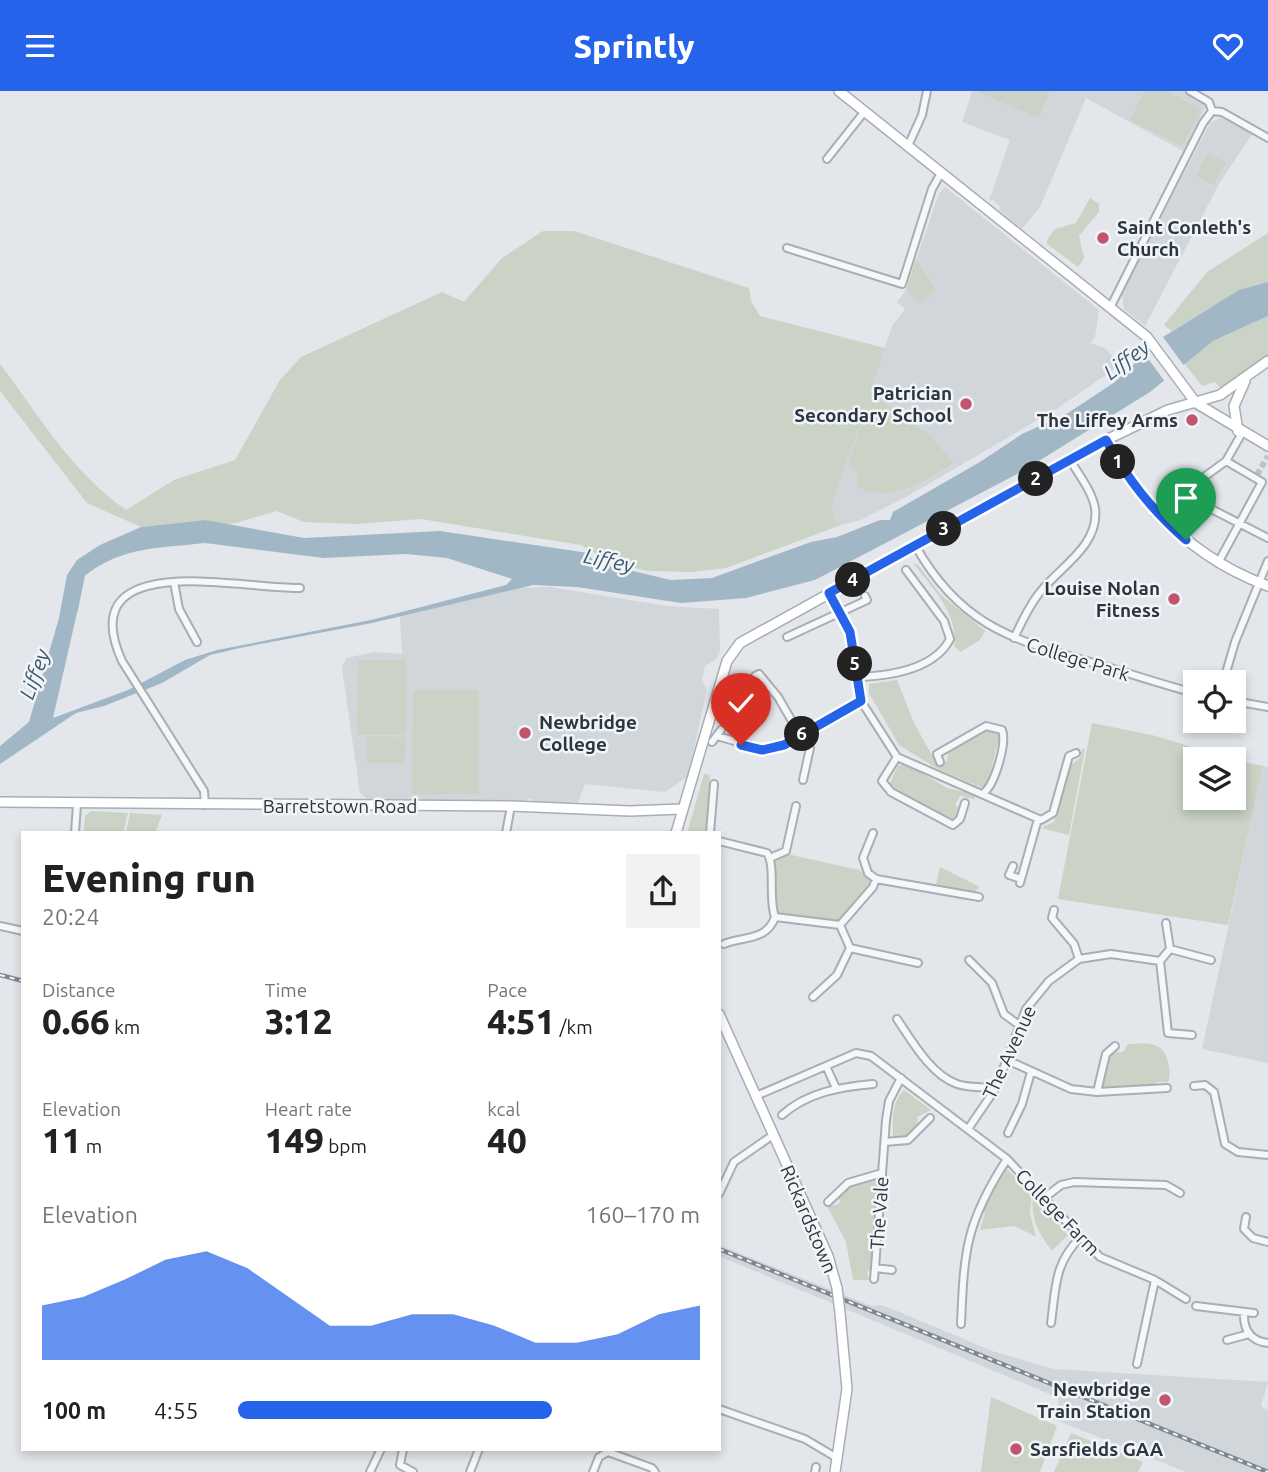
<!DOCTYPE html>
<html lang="en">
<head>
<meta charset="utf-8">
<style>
	:root { --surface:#fff; --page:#f2f2f2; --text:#222; --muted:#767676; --accent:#2563eb }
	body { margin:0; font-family:Ubuntu,sans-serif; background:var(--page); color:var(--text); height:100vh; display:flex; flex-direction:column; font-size:26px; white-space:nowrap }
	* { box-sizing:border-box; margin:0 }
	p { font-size:23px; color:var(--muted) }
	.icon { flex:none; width:38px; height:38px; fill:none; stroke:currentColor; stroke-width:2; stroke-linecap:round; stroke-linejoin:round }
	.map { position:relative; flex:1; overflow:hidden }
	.side { position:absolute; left:21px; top:740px; width:700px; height:620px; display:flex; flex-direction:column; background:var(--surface); border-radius:0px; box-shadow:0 4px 10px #0003 }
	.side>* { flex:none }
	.fabs { position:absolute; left:1183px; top:579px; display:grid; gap:14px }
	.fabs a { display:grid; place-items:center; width:63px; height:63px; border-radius:0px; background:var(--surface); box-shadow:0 4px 10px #0003; font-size:35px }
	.pin { position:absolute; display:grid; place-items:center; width:60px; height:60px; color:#fff; margin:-72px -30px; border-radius:50% 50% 50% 0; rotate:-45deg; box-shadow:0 0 7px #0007 }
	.pin .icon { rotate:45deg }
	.km { position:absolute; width:35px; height:35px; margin:-18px; border-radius:50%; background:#222; color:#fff; font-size:19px; line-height:35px; text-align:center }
	.round { display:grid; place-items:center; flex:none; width:74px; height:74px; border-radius:0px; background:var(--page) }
	.overview { display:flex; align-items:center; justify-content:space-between; height:119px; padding:0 21px }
	h1 { font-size:38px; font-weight:800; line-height:52px }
	.figures { display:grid; grid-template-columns:repeat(3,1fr); gap:10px; height:119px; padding:7px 21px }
	.figures div { display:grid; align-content:center }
	.figures b { font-size:35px; font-weight:800 }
	.figures small { font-size:19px; font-weight:400 }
	.figures p { font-size:19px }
	.chart { height:196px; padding:14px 21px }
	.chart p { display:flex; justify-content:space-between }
	.chart svg { width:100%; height:126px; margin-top:7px; fill:var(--accent); opacity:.7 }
	ul { padding:0 21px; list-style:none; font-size:23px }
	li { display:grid; grid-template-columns:112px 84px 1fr; align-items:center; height:52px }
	li i { height:18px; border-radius:9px; background:var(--accent) }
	header { display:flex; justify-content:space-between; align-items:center; height:91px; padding:0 21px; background:var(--accent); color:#fff; font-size:32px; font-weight:800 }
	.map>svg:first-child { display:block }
	.built { fill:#d1d6db }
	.green { fill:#cad3c5 }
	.water { fill:#a1b7c6; fill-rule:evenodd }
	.pier { fill:#e3e6ea }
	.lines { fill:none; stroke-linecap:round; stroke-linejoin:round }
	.river { stroke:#a1b7c6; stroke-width:12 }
	.street-tunnel { stroke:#bec3c8; stroke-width:6; stroke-dasharray:6 3; stroke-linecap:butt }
	.street-casing { stroke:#a8aeb4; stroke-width:10 }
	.secondary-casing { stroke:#a8aeb4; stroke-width:12 }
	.street { stroke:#f5f7f8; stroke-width:6 }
	.secondary { stroke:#fff; stroke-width:9 }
	.rail-casing { stroke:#7e8792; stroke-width:4.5 }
	.rail { stroke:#f2f5f7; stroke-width:2; stroke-dasharray:5; stroke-linecap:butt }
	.secondary-bridge-casing { stroke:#a8aeb4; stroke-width:12; stroke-linecap:butt }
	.secondary-bridge { stroke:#fff; stroke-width:9 }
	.route-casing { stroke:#fff; stroke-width:14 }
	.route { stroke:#2563eb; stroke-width:9 }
	.poi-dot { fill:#c25470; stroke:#f2f5f7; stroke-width:2.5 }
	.labels { text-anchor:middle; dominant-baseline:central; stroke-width:5; stroke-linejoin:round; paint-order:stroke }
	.poi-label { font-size:19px; font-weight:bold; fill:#2c3640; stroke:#f2f5f7; text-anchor:end }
	.street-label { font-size:19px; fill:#2c3640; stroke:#f2f5f7 }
	.water-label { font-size:21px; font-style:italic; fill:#3a5870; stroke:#f2f5f7 }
</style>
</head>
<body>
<header><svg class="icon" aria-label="menu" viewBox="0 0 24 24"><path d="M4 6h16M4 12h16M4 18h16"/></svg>Sprintly<svg class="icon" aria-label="heart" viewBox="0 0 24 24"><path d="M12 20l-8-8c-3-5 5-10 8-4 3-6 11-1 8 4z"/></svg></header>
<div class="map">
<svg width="1268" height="1381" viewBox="0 0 1268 1381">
	<rect width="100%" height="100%" fill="#e3e6ea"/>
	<path class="built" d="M977 0H1183L1207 13 1183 60 1086 7 1040 116 1022 138 999 119 1000 115 993 109 989 110 1010 49 962 31 972 1Z
		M1221 26 1252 43 1219 93 1145 235 1124 218 1122 203 1210 32Z
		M945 96 1099 219 1095 246 1090 252 1105 257 1120 274 1058 317 906 406 861 429 841 434 834 427 832 415 892 235 905 218 897 211 906 199 939 102Z
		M550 496 667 515 719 518 720 560 715 569 705 575 702 589 707 599 688 685 665 701 585 693 578 711 538 713 530 707 521 713 376 709 367 708 360 702 342 577 346 567 375 561 402 563 400 525 519 497Z
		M1263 675 1268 676V972L1202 958Z
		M719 1154 872 1215 881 1214 897 1220 992 1260 1054 1278 1268 1291 1261 1315 1268 1319V1381H1186L1053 1328 1059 1309 1047 1302 719 1165Z"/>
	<path class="green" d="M977 0H1050L1038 27Z
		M1145 0H1166L1201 18 1182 55 1130 29Z
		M1208 62 1226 72 1214 94 1196 85Z
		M1090 107 1099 113V121L1079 145 1084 167 1078 176 1047 153V149L1055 138 1076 132Z
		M543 140H574L749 197 751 210 760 225 885 257 870 302 931 345 953 372C928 389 888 415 857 395V379L849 374 864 320 832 415 834 427 841 434 726 477 692 481 648 480 610 471 581 454 421 428 356 433 304 431 277 420 228 434 205 429 141 436 87 412 0 300V273C41 327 69 378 126 419L174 389 235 369 280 289 301 266 442 201 464 211 501 168Z
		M1268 142V191L1237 201 1172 240 1164 234 1207 181Z
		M916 168 936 200 919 211 906 199Z
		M1268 225V265L1221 297 1215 291 1202 295 1184 272 1213 250Z
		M913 472 918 474 941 504 985 540 980 549 960 561 954 555C958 521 933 498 913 472Z
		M358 569H406V644H357Z
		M897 589 914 632 938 675 947 670 949 659 987 638 1000 643 988 692 982 697 938 678 899 654 869 602V593Z
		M413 599H479L478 703H412Z
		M1092 632 1156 645 1231 668H1195V707H1234V669L1263 675 1228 834 1058 808Z
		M367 645 406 646 405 672H367Z
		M1082 658H1085L1069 744 1041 737 1054 731 1070 675 1080 667Z
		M906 673 947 697 977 704 974 708 960 705 955 714 961 719 957 728 946 729 892 698 889 694 898 675Z
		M704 683 710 684 706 742H687Z
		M91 720 128 722 123 742H84L85 725Z
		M130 722 162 724 155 742H126Z
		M787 763 859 779 873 791 838 830 779 823 776 820 772 771Z
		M940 776 980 796 972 802 936 794Z
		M1128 953C1136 953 1150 951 1157 955 1168 960 1172 981 1168 991H1156L1153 995 1102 996 1107 966 1111 962 1123 961Z
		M904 999 931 1019 917 1026 918 1038 900 1048 893 1046C893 1029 891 1012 904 999Z
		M1006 1077 1032 1103 1030 1122 1036 1146 1015 1135 980 1139 985 1122 979 1119Z
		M874 1087 878 1093 871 1179 867 1181 869 1189H853L846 1151 827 1115 837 1114 841 1110 836 1106 848 1094Z
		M1033 1105 1068 1144 1052 1160C1039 1143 1030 1127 1033 1105Z
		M991 1306 1057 1335 1040 1381H981Z
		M1071 1342 1143 1371 1138 1381H1054Z"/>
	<path class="water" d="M1268 191V225L1213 250 1150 301 1021 381 815 489 746 507 681 512 577 496 533 494 372 532 240 557 210 564 162 592 104 615 76 622 0 673V655L29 631 59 527 67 484 77 469 100 454 141 436 205 429 304 447 440 440 588 462 594 471 671 489 712 487 811 451 837 446 880 429H890L893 421 980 371 1022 343 1068 322 1115 291 1163 246 1239 199ZM205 452 324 467 406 463 447 467 512 488 506 494 371 529 217 559 185 569 128 599 53 627 79 513 75 493C117 455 152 458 205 452Z"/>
	<path class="pier" d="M1165 240 1163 246 1185 276 1166 292 1143 261Z"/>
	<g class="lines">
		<path class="river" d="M72 518 80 479 85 477"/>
		<path class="street-tunnel" d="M1257 384 1268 365"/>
		<defs>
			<path id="street" d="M1190 0 1209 11 1212 20
				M908 55 922 24 927 0
				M827 68 865 20
				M787 157 902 193 932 98 941 82
				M1110 217 1203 32 1212 20 1222 21 1268 47
				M1182 403 1268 447
				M1155 422 1226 370 1242 342
				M915 454C958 531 1008 548 1087 570 1123 580 1159 593 1195 602
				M1218 472 1262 391 1226 370
				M174 491 179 518 197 551
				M829 502 850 541 861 610 897 666 1041 729 1053 722 1069 665 1076 662
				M787 546 867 509 865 505
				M1014 547C1022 531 1029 514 1041 500 1060 476 1100 454 1095 417 1092 400 1079 384 1070 369
				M755 585 759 583 778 606 800 644
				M857 586C888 585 934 579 950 548L944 530 906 479
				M1223 592 1235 551 1268 470
				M1234 610 1268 616
				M717 645 763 658 784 654 861 610
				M712 651 721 639
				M897 666 882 690 891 701 953 734 960 728 965 712
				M940 671 937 663 986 635 1002 639C1007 653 995 692 984 702
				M803 689 810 657 804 642
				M205 714 204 700 122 570C70 455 247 499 300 497
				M75 742 77 713
				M506 742 511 715
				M710 742 714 693
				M873 742 863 767 868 782 876 788 979 806
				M719 750 767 762C776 775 768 807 775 826L840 834 850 857 837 884 813 906
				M770 767 786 760 796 715
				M1013 775 1009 784 1021 788
				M1020 792 1038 728
				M1054 819 1052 827 1074 853 1079 868
				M1166 832 1170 858
				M840 834 873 796 876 788
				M0 835 23 840
				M724 853C743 845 767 850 775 826
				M850 857 918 872
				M969 869 992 892 1004 923 1019 934
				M1160 870 1170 858 1211 869
				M897 928C912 950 931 984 957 993 969 997 984 996 996 997
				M1007 969 1071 998 1097 1001 1167 997
				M826 975 836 997
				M1194 995 1205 994 1214 1001 1225 1053 1238 1061 1268 1064
				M1097 1001 1106 963 1115 955
				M756 1005 856 962 871 965 1007 1068 1100 1166 1155 1189 1186 1208
				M782 1024C808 1001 840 996 873 993
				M968 1038 996 997 1026 918 1049 890 1079 868 1111 863 1160 870 1168 942 1192 944
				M1008 1042 1022 1013 1031 981
				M885 1051 908 1049 930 1027
				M719 1103 734 1071 773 1044
				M1044 1107 1061 1094 1074 1091 1166 1094 1180 1102
				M828 1111 848 1092 882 1082
				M1246 1126 1244 1138 1253 1147 1268 1151
				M892 1179 875 1177 886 1029 889 1010 901 987
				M874 1188 875 1177
				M1196 1215 1254 1222
				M1244 1221C1243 1238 1250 1250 1268 1252
				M1051 1232C1056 1196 1054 1172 1081 1146
				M961 1233C964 1159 966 1131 1007 1068
				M1227 1249 1249 1243
				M1137 1273 1155 1189
				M719 1318 805 1348 837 1367
				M403 1358 400 1374 413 1381
				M370 1381 381 1358
				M470 1381 479 1358
				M593 1381 599 1366 608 1361 652 1377 655 1381
				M815 1381 816 1376"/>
			<path id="secondary" d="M839 0 1147 246 1196 312 1268 355
				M1238 340 1234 315 1245 290
				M1106 349C1143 417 1195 468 1268 495
				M0 711 511 715 630 720 681 718
				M676 742 727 570 740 552 1106 349 1168 319 1220 304 1268 270
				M719 923 828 1165 837 1197
				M835 1381 847 1298 840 1222"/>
		</defs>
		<use href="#street" class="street-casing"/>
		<use href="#secondary" class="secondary-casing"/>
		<use href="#street" class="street"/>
		<use href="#secondary" class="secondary"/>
		<defs>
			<path id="rail" d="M0 884 23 890
				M719 1158 1268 1381"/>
		</defs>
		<use href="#rail" class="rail-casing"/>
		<use href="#rail" class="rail"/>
		<defs>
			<path id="secondary-bridge" d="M837 1197 840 1222"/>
		</defs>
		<use href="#secondary-bridge" class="secondary-bridge-casing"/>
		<use href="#secondary-bridge" class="secondary-bridge"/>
	</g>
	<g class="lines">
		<defs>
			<path id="route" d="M741 654 762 659 784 654 861 610 850 541 829 502 1106 349C1128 389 1152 419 1186 449"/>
		</defs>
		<use href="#route" class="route-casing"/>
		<use href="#route" class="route"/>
	</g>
	<g class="poi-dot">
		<circle cx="1103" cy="147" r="7"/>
		<circle cx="966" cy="313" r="7"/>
		<circle cx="1192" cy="329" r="7"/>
		<circle cx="1174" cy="508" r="7"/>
		<circle cx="525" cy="642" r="7"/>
		<circle cx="1165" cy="1309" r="7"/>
		<circle cx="1016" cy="1358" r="7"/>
	</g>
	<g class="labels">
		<g class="poi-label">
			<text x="1117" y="136" text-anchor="start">Saint Conleth's<tspan x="1117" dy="22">Church</tspan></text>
			<text x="952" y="302">Patrician<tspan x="952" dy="22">Secondary School</tspan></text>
			<text x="1178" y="329">The Liffey Arms</text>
			<text x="1160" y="497">Louise Nolan<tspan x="1160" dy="22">Fitness</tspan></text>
			<text x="539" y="631" text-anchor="start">Newbridge<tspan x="539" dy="22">College</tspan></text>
			<text x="1151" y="1298">Newbridge<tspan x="1151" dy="22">Train Station</tspan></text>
			<text x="1030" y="1358" text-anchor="start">Sarsfields GAA</text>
		</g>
		<g class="street-label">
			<text transform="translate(1078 568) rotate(17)">College Park</text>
			<text x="340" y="715">Barretstown Road</text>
			<text transform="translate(1009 961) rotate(-65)">The Avenue</text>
			<text transform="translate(1058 1121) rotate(46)">College Farm</text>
			<text transform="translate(879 1122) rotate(-86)">The Vale</text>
			<text transform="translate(809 1128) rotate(67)">Rickardstown</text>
		</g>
		<g class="water-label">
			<text transform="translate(1126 268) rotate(-37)">Liffey</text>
			<text transform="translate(609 469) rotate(12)">Liffey</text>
			<text transform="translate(34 583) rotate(-70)">Liffey</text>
		</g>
	</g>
</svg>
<div class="fabs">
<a><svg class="icon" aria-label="locate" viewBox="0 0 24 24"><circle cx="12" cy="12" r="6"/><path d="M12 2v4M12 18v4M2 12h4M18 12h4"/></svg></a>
<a><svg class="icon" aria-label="layers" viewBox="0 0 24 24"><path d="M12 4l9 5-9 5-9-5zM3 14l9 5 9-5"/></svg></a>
</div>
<div class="pin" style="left:1186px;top:449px;background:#1e9e55"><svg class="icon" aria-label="arrive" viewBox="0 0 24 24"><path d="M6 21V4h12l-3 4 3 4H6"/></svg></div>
<div class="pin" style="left:741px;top:654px;background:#d93025"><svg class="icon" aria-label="check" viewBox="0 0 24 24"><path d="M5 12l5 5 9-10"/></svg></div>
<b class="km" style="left:1118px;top:371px">1</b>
<b class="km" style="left:1036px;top:388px">2</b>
<b class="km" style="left:944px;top:438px">3</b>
<b class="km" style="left:853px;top:489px">4</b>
<b class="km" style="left:855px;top:573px">5</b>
<b class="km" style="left:802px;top:643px">6</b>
<section class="side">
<div class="overview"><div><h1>Evening run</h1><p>20:24</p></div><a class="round"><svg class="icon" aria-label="share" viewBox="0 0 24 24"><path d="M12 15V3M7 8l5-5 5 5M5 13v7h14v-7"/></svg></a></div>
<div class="figures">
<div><p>Distance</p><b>0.66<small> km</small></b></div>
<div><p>Time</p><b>3:12</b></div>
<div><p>Pace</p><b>4:51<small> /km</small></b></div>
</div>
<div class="figures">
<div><p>Elevation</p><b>11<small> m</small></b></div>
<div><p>Heart rate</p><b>149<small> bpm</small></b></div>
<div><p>kcal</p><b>40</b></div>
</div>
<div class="chart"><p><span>Elevation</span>160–170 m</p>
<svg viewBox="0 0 160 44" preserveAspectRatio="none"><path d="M0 44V25L10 22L20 16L30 9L40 6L50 12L60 22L70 32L80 32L90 28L100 28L110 32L120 38L130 38L140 35L150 28L160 25V44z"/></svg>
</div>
<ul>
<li><b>100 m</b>4:55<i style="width:68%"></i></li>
</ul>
</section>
</div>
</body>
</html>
